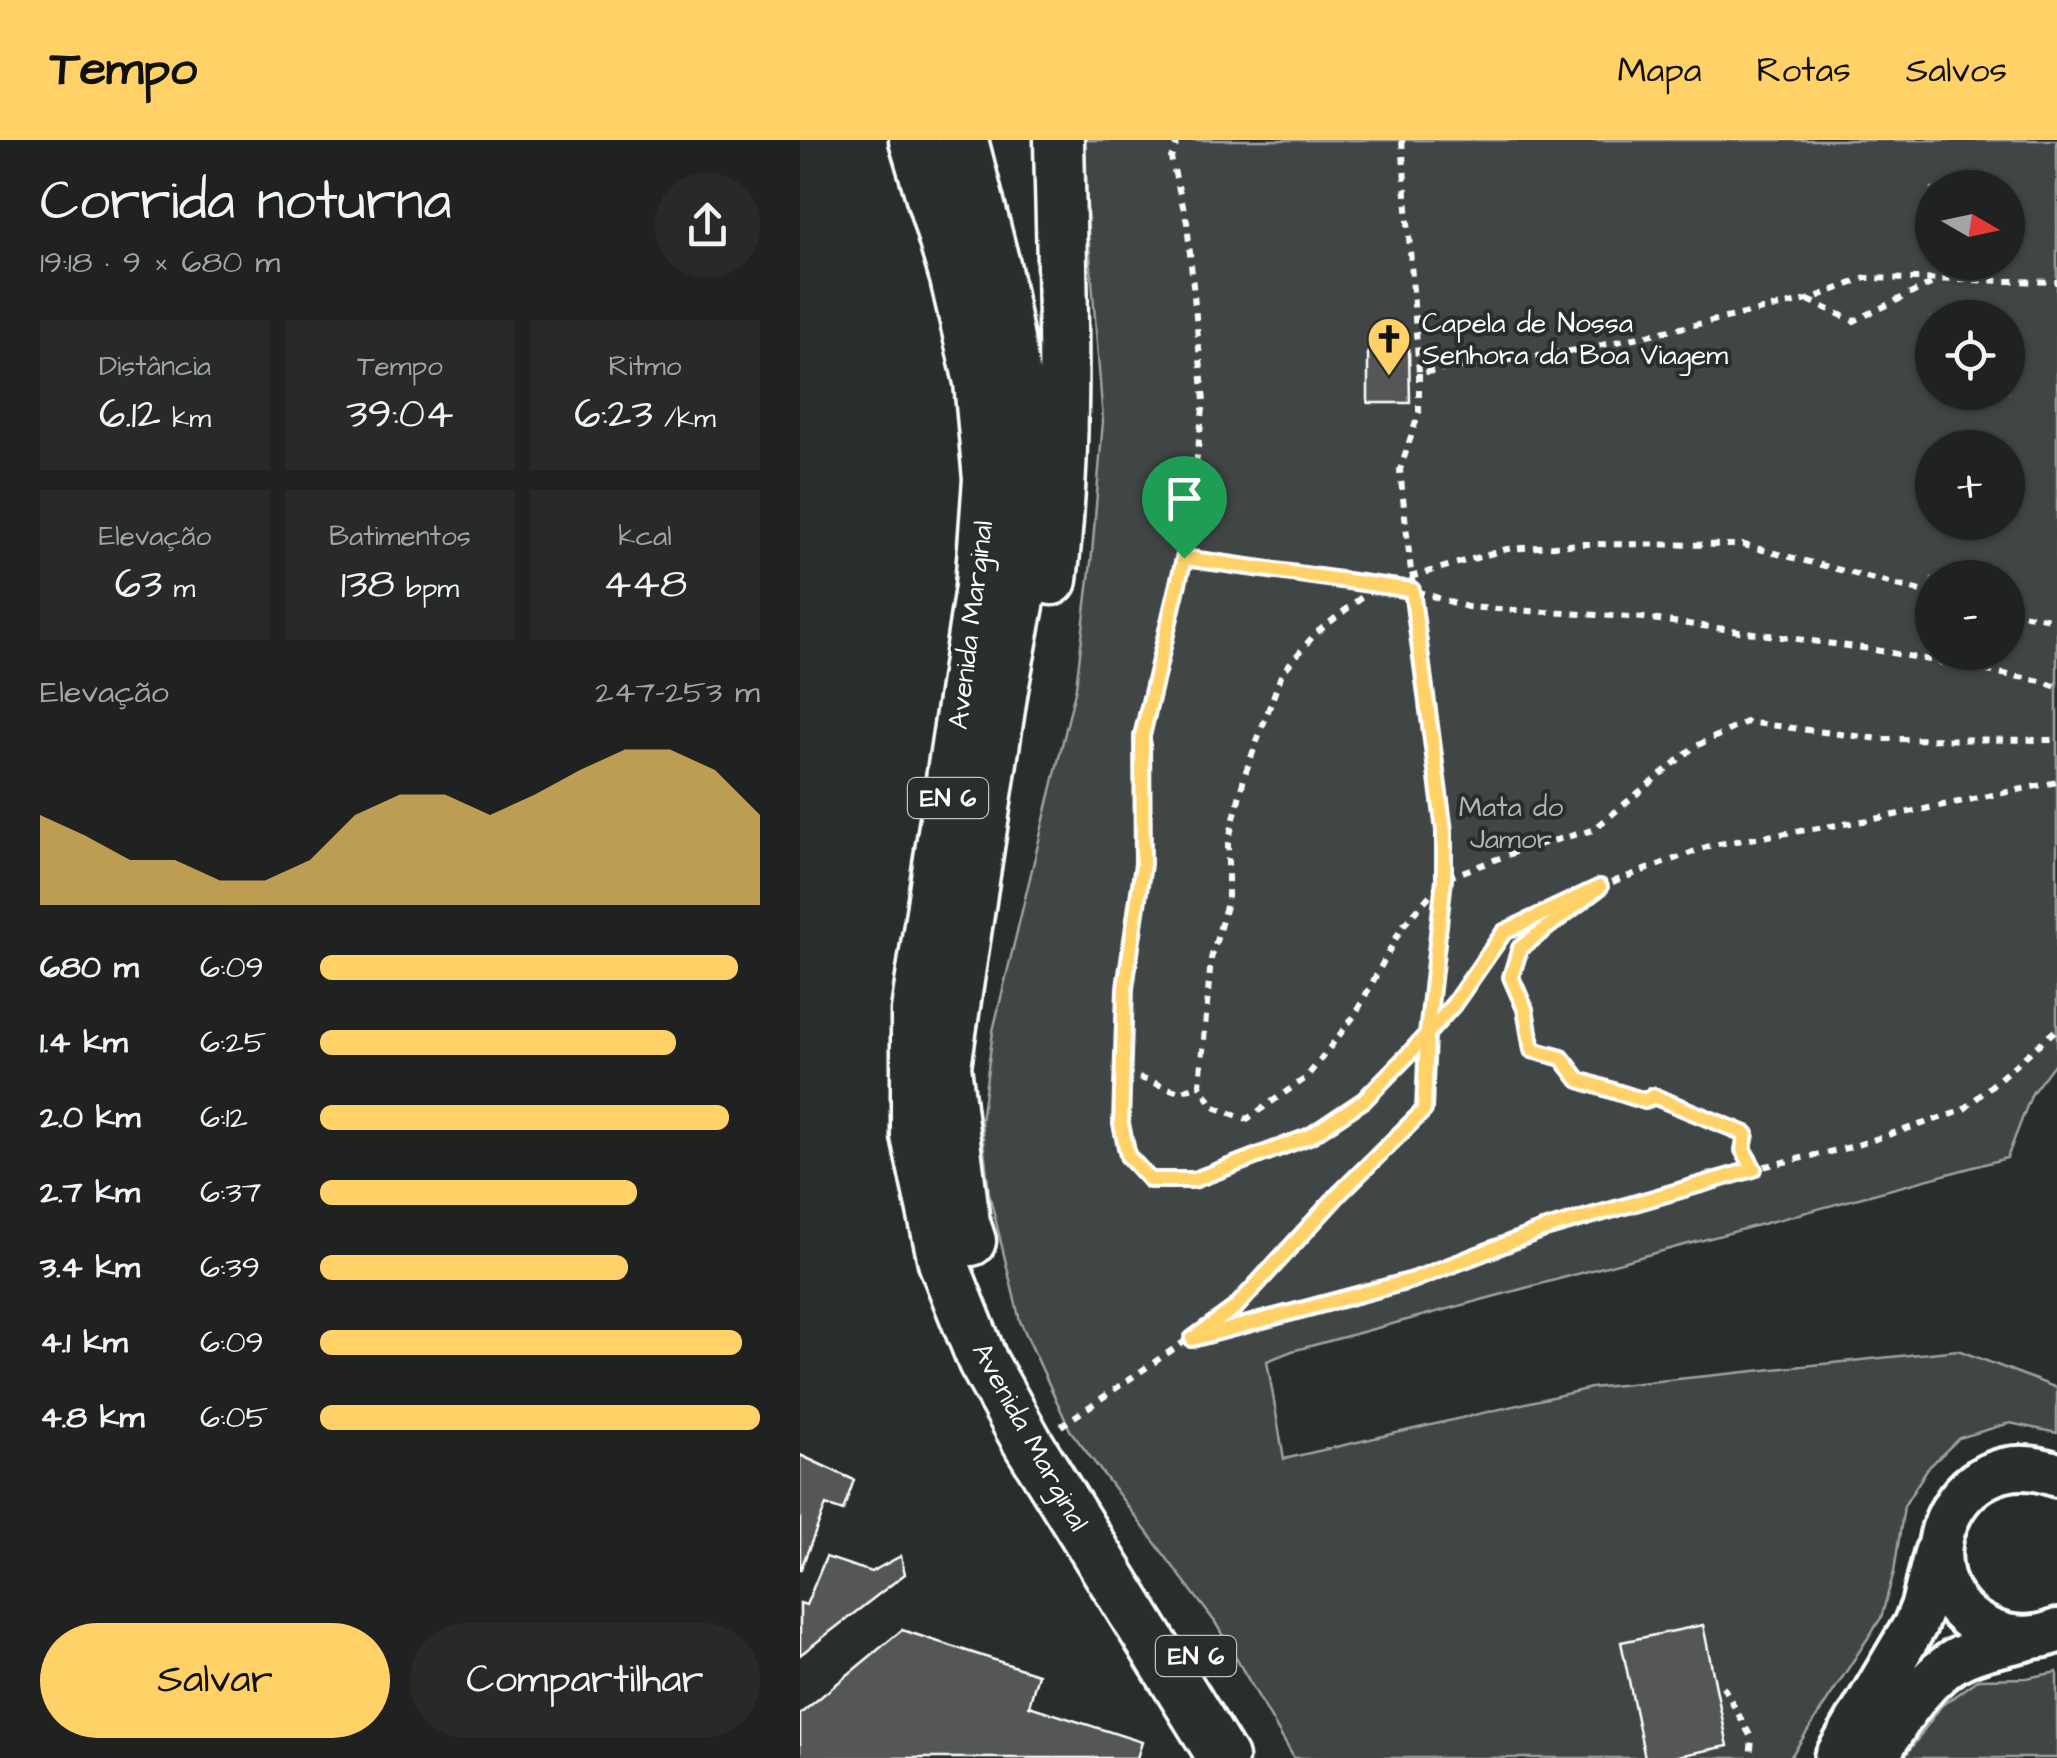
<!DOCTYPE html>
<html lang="pt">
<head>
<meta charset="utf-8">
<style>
	:root { --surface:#202222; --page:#282a2a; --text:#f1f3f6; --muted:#a2a4a5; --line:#3d3f40; --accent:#ffd166 }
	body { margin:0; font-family:"Architects Daughter",sans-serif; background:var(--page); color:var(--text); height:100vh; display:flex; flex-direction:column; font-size:38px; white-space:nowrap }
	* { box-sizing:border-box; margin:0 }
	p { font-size:32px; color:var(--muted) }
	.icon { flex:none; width:55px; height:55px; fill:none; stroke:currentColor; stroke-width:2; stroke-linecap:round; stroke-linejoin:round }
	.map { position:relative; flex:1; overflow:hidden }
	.details { display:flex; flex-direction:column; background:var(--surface); width:800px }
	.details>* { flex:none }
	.needle { width:65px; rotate:99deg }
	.tools { position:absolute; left:1115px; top:30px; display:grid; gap:20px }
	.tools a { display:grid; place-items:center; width:110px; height:110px; border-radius:50%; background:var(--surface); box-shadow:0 2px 8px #0004,0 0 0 2px var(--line); font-size:50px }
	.pin { position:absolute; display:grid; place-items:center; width:85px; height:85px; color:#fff; margin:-102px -42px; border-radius:50% 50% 50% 0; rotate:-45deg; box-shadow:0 0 10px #0007 }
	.pin .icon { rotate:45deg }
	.round { display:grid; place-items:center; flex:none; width:105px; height:105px; border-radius:52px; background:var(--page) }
	.overview { display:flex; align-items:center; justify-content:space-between; height:170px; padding:0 40px }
	h1 { font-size:55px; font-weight:600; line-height:75px }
	.stats { display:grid; grid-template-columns:repeat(3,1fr); gap:15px; height:170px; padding:10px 40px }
	.stats div { display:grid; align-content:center; border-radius:0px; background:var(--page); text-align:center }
	.stats b { font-size:42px; font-weight:600 }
	.stats small { font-size:28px; font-weight:400 }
	.stats p { font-size:28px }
	.chart { height:280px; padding:20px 40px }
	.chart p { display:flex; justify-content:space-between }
	.chart svg { width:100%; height:180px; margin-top:10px; fill:var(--accent); opacity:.7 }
	.action { display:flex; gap:20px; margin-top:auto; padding:20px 40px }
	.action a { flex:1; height:115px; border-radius:60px; background:var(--accent); color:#111; font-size:40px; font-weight:600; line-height:115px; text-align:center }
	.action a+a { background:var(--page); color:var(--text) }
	ul { padding:0 40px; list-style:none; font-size:32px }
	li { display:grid; grid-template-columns:160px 120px 1fr; align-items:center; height:75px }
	li i { height:25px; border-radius:12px; background:var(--accent) }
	header { display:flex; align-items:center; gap:60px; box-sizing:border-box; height:140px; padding:0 50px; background:var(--accent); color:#111 }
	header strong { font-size:48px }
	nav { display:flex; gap:55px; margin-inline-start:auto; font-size:35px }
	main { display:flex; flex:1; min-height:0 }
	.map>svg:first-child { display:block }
	.green { fill:#414445; stroke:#a0a2a2; stroke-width:2.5; fill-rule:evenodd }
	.building { fill:#555758; stroke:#fff; stroke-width:2.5 }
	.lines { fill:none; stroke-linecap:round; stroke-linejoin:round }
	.secondary-casing { stroke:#fff; stroke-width:50 }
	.primary-casing { stroke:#fff; stroke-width:55 }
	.path { stroke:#fff; stroke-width:6; stroke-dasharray:8 8; stroke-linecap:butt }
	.secondary { stroke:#2a2d2e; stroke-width:42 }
	.primary { stroke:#2a2d2e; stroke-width:48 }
	.route-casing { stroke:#fff; stroke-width:20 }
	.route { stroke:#ffd166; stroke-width:12 }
	.labels { text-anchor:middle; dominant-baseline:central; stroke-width:8; stroke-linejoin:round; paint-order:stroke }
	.shield { fill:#2a2d2e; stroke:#bfc0c0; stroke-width:2.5 }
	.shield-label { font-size:25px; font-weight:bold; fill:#fff }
	.poi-label { font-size:28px; fill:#fff; stroke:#2a2d2e; text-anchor:start }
	.street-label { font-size:28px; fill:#fff; stroke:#2a2d2e }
	.park-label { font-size:28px; fill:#b3b4b5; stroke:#2a2d2e }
</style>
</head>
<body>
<header>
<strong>Tempo</strong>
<nav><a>Mapa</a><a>Rotas</a><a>Salvos</a></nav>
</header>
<main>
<section class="details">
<div class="overview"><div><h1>Corrida noturna</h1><p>19:18 · 9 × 680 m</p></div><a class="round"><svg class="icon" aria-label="share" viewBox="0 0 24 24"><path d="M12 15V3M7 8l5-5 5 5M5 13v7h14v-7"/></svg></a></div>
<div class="stats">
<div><p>Distância</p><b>6.12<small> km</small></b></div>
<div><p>Tempo</p><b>39:04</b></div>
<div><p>Ritmo</p><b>6:23<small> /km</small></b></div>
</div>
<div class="stats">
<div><p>Elevação</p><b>63<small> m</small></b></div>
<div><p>Batimentos</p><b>138<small> bpm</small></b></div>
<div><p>kcal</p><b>448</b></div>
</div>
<div class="chart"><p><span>Elevação</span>247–253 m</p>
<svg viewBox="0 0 160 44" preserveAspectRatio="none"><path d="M0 44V22L10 27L20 33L30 33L40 38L50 38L60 33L70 22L80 17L90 17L100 22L110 17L120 11L130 6L140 6L150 11L160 22V44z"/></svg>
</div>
<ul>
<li><b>680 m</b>6:09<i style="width:95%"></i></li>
<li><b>1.4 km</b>6:25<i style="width:81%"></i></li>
<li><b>2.0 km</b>6:12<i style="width:93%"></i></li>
<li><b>2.7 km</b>6:37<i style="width:72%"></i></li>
<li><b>3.4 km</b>6:39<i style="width:70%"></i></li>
<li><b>4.1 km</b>6:09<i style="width:96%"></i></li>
<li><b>4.8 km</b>6:05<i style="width:100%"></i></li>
</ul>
<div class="action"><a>Salvar</a><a>Compartilhar</a></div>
</section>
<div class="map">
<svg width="1257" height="1618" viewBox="0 0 1257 1618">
	<rect width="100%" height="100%" fill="#2a2d2e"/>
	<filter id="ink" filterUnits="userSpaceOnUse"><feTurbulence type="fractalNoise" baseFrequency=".01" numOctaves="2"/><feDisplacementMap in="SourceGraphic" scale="20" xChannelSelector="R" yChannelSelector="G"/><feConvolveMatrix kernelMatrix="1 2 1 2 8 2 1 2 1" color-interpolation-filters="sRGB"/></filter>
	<g filter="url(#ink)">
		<path class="green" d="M281 0H1257V920L1232 953 1207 1018 492 1211 467 1221 484 1319 791 1248 1158 1210 1257 1248V1293L1210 1283 1159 1298 1127 1329 1104 1366 1094 1432 1081 1478 990 1618H494L415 1482 270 1290 220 1181 189 1053 181 981 193 891 276 547 292 414 303 281ZM1132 48H1208V122H1132ZM1132 178H1208V252H1132ZM1132 308H1208V382H1132ZM1132 438H1208V512H1132Z
			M1257 1532V1618H1104L1141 1566 1178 1539 1227 1538Z"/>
		<path class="building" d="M609 209 610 263H568V212Z
			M0 1315 54 1340 43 1371 26 1365 0 1431Z
			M101 1416 105 1434 0 1515V1463L6 1465 26 1417 71 1432Z
			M903 1485 928 1606 868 1618H845L821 1502Z
			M102 1490 238 1534 229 1566 342 1602 337 1618H0V1574Z"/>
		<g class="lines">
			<defs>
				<path id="secondary" d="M1257 1335C1153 1294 1090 1444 1189 1490 1210 1500 1236 1500 1257 1491
					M1036 1618 1115 1485 1123 1465 1136 1413
					M1076 1618C1095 1585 1118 1546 1150 1524 1172 1509 1202 1505 1226 1499"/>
				<path id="primary" d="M114 0 155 138 179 242 188 339 180 447 116 871V996L143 1122 183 1222 228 1303 423 1618
					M163 0 196 129 220 259 228 340 223 444 203 549 146 926 165 1083 171 1101
					M252 440C270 293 262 147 259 0"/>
			</defs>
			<use href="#secondary" class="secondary-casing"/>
			<use href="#primary" class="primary-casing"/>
			<path class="path" d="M378 0 371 18 387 82 404 261 384 418 342 596 343 723 325 848 321 984 329 1016 350 1040H394L510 996 564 960 609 914 653 865 704 792 791 750 912 705 1075 679 1257 642
				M602 0 619 233 784 209 1008 160 1066 138 1257 142
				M1008 160 1054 181 1137 141
				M619 233V272L600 330 613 450 667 467 844 478 1070 509 1241 541 1257 547
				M384 418 613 450 643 691 644 739 602 787 555 875 506 938 447 979 414 967 400 945 411 819 428 759V703L445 634 482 533 515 494 577 445
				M610 437 707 409 783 404 944 405 1132 454
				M1208 472 1257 480
				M792 753 720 808 711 837 725 869 732 910 763 918 779 940 845 961 853 956 947 994 943 1011 954 1029
				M324 932 379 952 400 945
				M398 1197 613 1140 741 1090 935 1033 1051 1007 1162 971 1257 889
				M261 1286 435 1167 539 1054 624 970 627 894 644 739 726 708 793 690 894 607 946 582 1079 599 1257 600
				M923 1546 952 1599 950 1618"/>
			<use href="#secondary" class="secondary"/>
			<use href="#primary" class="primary"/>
		</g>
	</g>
	<g class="lines" filter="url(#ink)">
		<defs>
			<path id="route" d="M384 418 612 450 644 691V739L627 894 624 970 539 1054 436 1167 392 1199 613 1140 742 1090 954 1029 943 1010 946 994 853 956 845 961 779 940 762 918 732 910 725 869 711 837 720 808 800 747 704 792 653 865 609 914 564 960 510 996 394 1040H350L328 1016 321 984 325 848 343 724 342 596 384 418"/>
		</defs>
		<use href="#route" class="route-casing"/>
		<use href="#route" class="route"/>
	</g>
	<defs>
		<symbol id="church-pin" viewBox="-11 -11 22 30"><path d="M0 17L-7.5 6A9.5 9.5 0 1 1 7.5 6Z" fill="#ffd166" stroke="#2a2d2e"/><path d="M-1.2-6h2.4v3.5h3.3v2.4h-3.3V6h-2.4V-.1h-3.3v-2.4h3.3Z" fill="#111"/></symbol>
	</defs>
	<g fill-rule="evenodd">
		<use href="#church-pin" x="564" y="174" width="50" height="68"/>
	</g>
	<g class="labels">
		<g class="shield">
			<rect x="108" y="638" width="80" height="40" rx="8"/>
			<rect x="356" y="1496" width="80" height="40" rx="8"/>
		</g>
		<g class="shield-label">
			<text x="148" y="658">EN 6</text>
			<text x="396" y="1516">EN 6</text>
		</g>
		<g class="poi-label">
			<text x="622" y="183">Capela de Nossa<tspan x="622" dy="32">Senhora da Boa Viagem</tspan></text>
		</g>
		<g class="street-label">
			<text transform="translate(171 485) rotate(-83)">Avenida Marginal</text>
			<text transform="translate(230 1297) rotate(61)">Avenida Marginal</text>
		</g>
		<g class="park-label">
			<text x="711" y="667">Mata do<tspan x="711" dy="32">Jamor</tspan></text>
		</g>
	</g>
</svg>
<div class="tools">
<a><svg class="needle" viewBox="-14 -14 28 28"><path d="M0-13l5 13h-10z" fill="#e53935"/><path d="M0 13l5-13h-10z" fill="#a2a4a5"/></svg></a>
<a><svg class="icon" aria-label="locate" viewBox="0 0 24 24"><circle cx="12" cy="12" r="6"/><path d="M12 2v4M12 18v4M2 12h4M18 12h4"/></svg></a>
<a>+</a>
<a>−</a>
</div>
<div class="pin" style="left:384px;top:418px;background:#1e9e55"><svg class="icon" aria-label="arrive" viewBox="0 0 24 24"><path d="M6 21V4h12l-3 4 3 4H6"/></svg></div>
</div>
</main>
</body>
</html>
